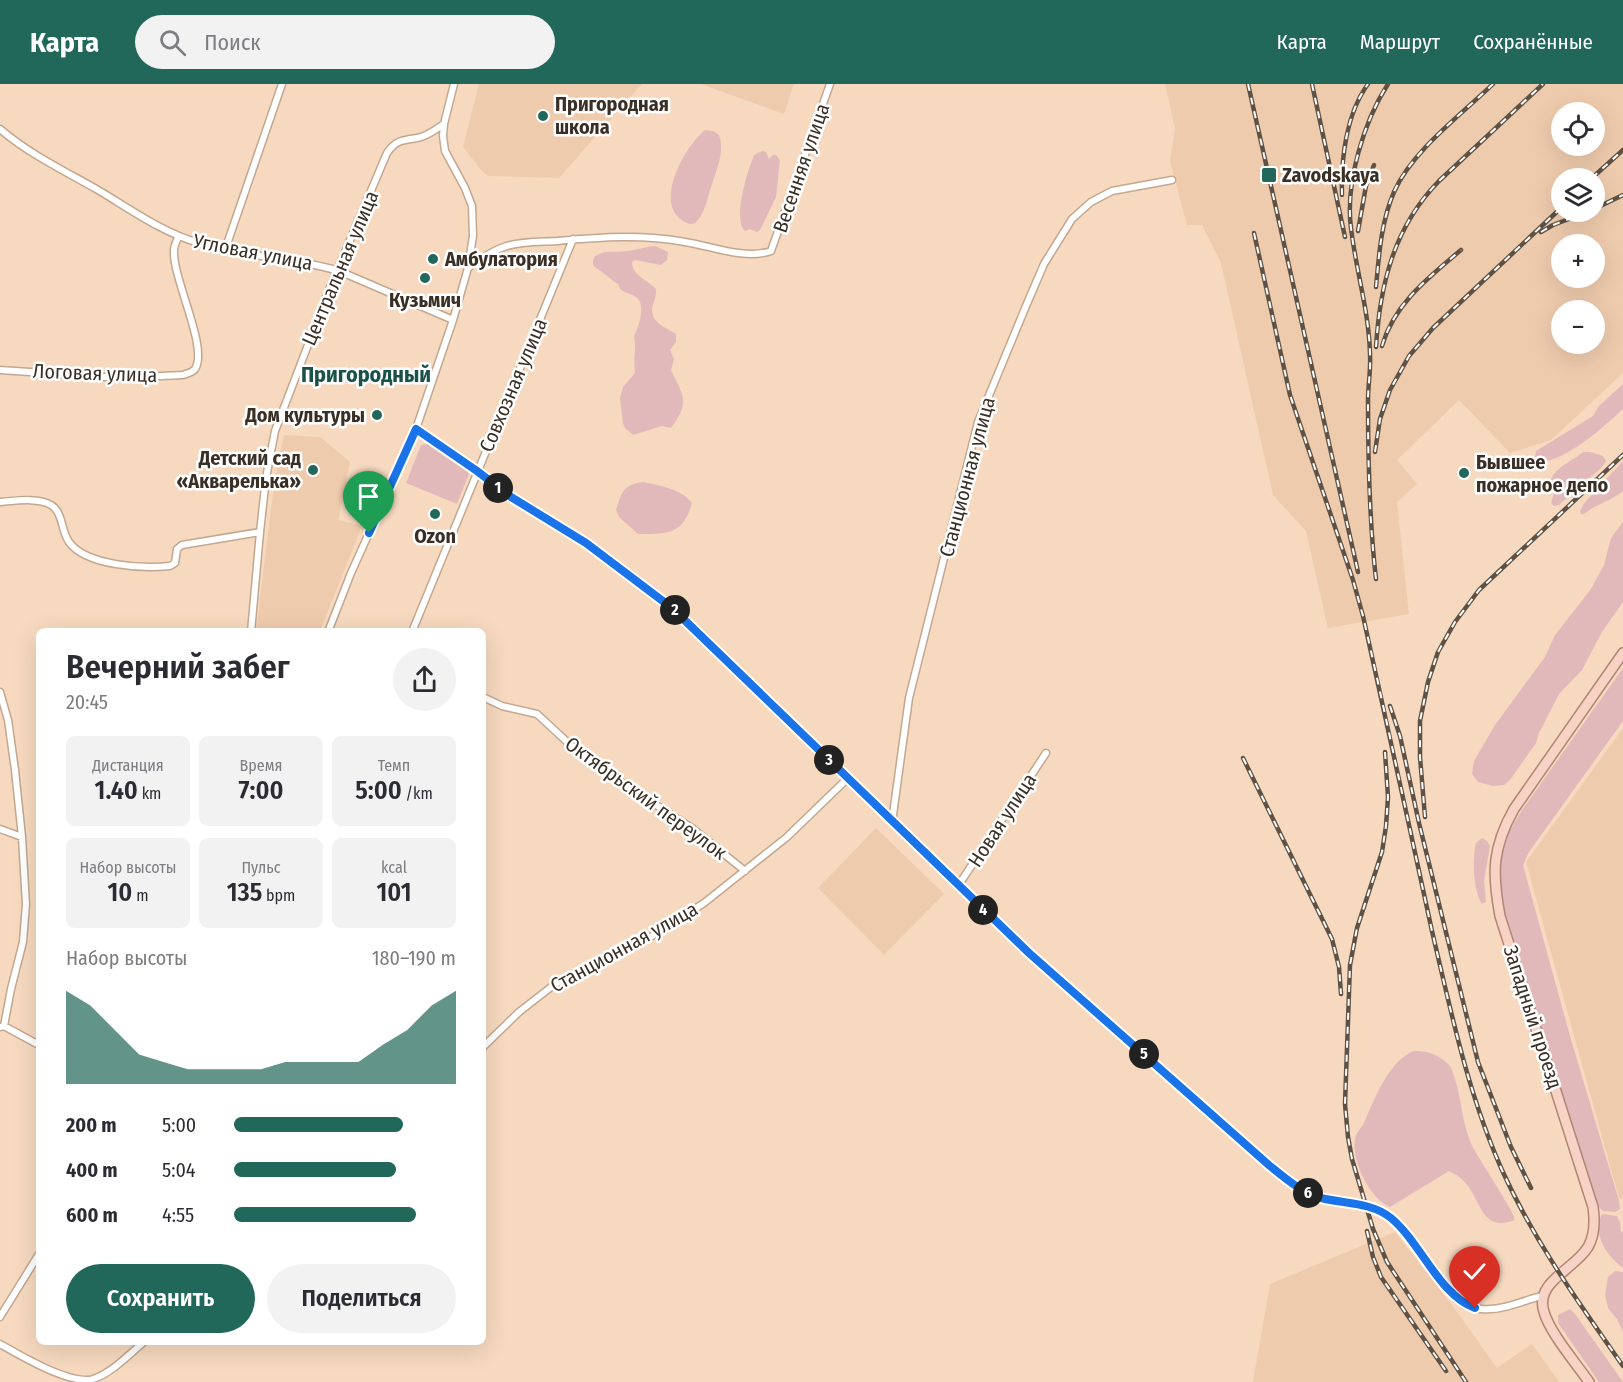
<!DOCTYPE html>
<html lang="ru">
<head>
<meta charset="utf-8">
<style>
	:root { --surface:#fff; --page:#f2f2f3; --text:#2b2b33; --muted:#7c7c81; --accent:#21675a }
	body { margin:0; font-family:"Fira Sans Condensed",sans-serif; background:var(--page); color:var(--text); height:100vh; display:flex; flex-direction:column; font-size:22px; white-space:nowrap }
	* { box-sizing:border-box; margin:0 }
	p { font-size:20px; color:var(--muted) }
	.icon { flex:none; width:33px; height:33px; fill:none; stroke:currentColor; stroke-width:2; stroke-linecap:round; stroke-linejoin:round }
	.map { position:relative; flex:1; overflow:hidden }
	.details { position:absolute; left:36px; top:544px; width:450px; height:717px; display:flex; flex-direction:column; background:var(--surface); border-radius:9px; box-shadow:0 6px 24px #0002 }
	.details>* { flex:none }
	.fabs { position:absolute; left:1551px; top:18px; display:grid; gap:12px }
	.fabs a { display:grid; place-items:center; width:54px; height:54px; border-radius:50%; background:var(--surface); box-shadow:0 6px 24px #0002; font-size:30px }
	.pin { position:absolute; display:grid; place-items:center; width:51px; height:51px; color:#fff; margin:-62px -26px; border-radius:50% 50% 50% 0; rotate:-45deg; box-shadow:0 0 6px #0007 }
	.pin .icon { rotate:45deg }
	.km { position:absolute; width:30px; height:30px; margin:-15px; border-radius:50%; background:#222; color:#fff; font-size:16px; line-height:30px; text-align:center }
	.round { display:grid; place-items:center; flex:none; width:63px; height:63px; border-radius:32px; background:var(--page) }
	.overview { display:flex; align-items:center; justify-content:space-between; height:102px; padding:0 30px }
	h1 { font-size:33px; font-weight:600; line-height:45px }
	.stats { display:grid; grid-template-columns:repeat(3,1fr); gap:9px; height:102px; padding:6px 30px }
	.stats div { display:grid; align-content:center; border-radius:9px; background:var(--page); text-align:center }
	.stats b { font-size:26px; font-weight:600 }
	.stats small { font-size:16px; font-weight:400 }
	.stats p { font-size:16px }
	.chart { height:168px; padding:12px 30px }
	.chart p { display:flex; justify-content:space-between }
	.chart svg { width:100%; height:108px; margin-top:6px; fill:var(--accent); opacity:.7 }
	.action { display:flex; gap:12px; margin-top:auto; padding:12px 30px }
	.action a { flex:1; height:69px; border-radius:36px; background:var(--accent); color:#fff; font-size:24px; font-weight:600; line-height:69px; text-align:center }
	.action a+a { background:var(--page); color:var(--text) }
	ul { padding:0 30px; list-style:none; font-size:20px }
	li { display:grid; grid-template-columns:96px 72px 1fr; align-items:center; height:45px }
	li i { height:15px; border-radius:8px; background:var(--accent) }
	header { display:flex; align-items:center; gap:36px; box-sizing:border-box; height:84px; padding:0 30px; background:var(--accent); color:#fff }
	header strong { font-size:28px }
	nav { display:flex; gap:33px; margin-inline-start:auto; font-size:21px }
	.search { width:420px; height:54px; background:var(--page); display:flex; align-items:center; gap:15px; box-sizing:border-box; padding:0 21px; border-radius:33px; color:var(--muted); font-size:22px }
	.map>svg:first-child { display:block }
	.built { fill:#efcbad; fill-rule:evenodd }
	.green { fill:#e2b9ba }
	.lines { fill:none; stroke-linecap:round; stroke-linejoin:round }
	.minor-casing { stroke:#c3a78f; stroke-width:9 }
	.primary-casing { stroke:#b38574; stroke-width:12 }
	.minor { stroke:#fff; stroke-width:6 }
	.primary { stroke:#f8d2c5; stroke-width:9 }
	.rail-casing { stroke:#5f5143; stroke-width:4.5 }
	.rail { stroke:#fff; stroke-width:2; stroke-dasharray:7; stroke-linecap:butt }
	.route-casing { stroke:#fff; stroke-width:12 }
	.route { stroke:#1a73e8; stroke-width:8 }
	.poi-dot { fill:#21675a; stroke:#fff; stroke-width:2 }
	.labels { text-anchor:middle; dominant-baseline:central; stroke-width:5; stroke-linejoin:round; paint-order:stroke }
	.poi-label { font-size:20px; font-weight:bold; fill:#3a2f25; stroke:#fff; text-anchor:start }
	.street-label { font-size:20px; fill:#3a2f25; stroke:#fff }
	.quarter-label { font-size:22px; font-weight:bold; fill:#1b5248; stroke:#fff }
</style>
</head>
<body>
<header>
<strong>Карта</strong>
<div class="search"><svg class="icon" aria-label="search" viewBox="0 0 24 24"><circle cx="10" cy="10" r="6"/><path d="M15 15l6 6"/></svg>Поиск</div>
<nav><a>Карта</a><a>Маршрут</a><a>Сохранённые</a></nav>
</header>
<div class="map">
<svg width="1623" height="1298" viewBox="0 0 1623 1298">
	<rect width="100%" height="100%" fill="#f6d9bf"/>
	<path class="built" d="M479 0H642L559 94 488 92 482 87 463 63Z
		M701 0H794L784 30Z
		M1165 0H1623V289L1551 356 1510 369 1459 316 1397 376 1417 400 1397 418 1409 530 1328 544 1306 447 1273 411 1221 179 1202 141H1187L1170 77 1175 44ZM1562 28H1594V62H1562ZM1562 94H1594V128H1562ZM1562 160H1594V194H1562ZM1562 226H1594V260H1562Z
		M284 351 320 353 350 378 338 436 362 442 320 547H256L275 393Z
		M1623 644V1115L1619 1114 1526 778Z
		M876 744 944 810 884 871 818 804Z
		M1395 1148 1455 1225 1497 1284 1532 1260 1559 1298H1253L1270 1200Z"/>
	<path class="green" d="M705 46 713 47 719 51C725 66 717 85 712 100 708 111 705 130 696 138 692 142 687 139 683 137 653 119 685 62 705 46Z
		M762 67 766 68 769 75 773 71H776L780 76 776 113 760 146 757 148 750 145 745 147C732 135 748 86 754 71Z
		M655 162 668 168 667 176 661 181 635 176 632 178C632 191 647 196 656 205 657 213 653 218 652 225 651 239 667 244 676 250V258L670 266 674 275 671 286C683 312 691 317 671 344L662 342 633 351 625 344 623 339 620 314 623 303 635 289C633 277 637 262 634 252 638 245 647 220 636 213 629 208 621 210 618 200 611 196 608 192 602 188 595 183 591 183 594 173 604 165 616 169 627 167 637 166 644 163 655 162Z
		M1623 300V325C1604 343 1567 376 1540 378L1535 373 1536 367 1593 332 1599 322Z
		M429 360 464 383 469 390 457 420 406 399 421 361Z
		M1583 368H1590L1603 372 1606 377 1601 384 1559 421 1554 422 1551 419 1554 409 1549 403C1551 384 1570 379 1583 368Z
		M1623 377V407C1611 417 1596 420 1584 430H1581L1580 427 1585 418Z
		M642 398C658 401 682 405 692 419 683 451 667 450 638 450L619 433 616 426C622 408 622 402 642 398Z
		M1623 438V518L1602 548 1582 586 1559 610 1539 649 1536 659 1510 696 1504 701 1493 702 1478 698 1472 690 1474 677 1495 641 1545 573 1555 551 1591 505 1604 481 1611 454Z
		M1623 584V637L1529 768 1523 781 1570 952 1619 1117 1620 1125 1615 1128 1603 1127 1598 1122 1512 853 1500 810 1498 799 1500 775 1509 748 1522 726Z
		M1482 754 1487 757 1490 762 1484 797 1486 818 1482 820C1473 807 1472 774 1476 759Z
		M1414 967C1428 966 1441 972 1450 982 1463 1009 1460 1041 1475 1067 1481 1078 1515 1129 1515 1136 1483 1148 1482 1121 1468 1102 1463 1095 1456 1090 1449 1087L1390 1123C1370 1115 1351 1077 1355 1055 1356 1049 1361 1044 1364 1039 1374 1016 1389 976 1414 967Z
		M1602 1130 1617 1132 1620 1138 1621 1149 1623 1147V1184C1606 1171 1592 1150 1602 1130Z
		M1615 1187 1623 1188V1248L1617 1235 1608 1224 1605 1211 1608 1193Z
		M1570 1225 1575 1230 1623 1298H1599L1558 1239V1231Z"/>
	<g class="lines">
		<defs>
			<path id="minor" d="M0 45C29 70 65 87 98 106 130 125 163 149 199 159 245 173 293 173 339 187L453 236
				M225 166 282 0
				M468 184C480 175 493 166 507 162 523 157 541 158 557 157 601 153 642 150 685 158 711 162 745 176 771 167L830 0
				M0 286 119 294 183 291C188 289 192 289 195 285 209 264 172 194 174 166 174 161 177 157 178 153
				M416 345 477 387 511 413 586 459 672 524 958 802 1030 869 1288 1097C1298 1103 1308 1110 1320 1114 1340 1119 1364 1117 1382 1128 1415 1148 1431 1194 1460 1217 1468 1224 1480 1226 1490 1225 1509 1225 1525 1215 1543 1212
				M0 418C14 417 38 413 51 421 63 428 61 447 69 458 86 482 144 485 170 482L175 479 177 465 182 461 260 448
				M251 548 260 448 266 394 275 347 331 201 387 69C396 56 403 56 417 54 427 53 436 45 444 40
				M328 548 351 489 416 345 453 236 468 184 473 152 472 122 465 104 445 67 443 52 444 40 454 0
				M412 548 573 155
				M0 608 8 636 15 686 22 753 26 820 23 858 11 905 4 942
				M483 613 502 622 537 630 578 668 631 705 692 744 745 787
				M892 738 909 614 978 338 1026 222 1044 180 1072 135 1091 118 1112 107 1172 96
				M0 745 22 753
				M958 802 1046 669
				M0 943 4 942 39 961
				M483 963 519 928 555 900 649 854 704 819 787 753 848 694
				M0 1233 39 1170
				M0 1260C21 1272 65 1298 90 1296 110 1291 128 1271 144 1258"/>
			<path id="primary" d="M1589 1298C1576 1279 1550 1249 1544 1228 1534 1198 1575 1185 1588 1163 1595 1151 1595 1137 1593 1123L1500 832C1492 789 1492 764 1514 725L1623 569"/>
		</defs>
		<use href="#minor" class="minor-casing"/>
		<use href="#primary" class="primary-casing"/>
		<use href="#minor" class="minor"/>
		<use href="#primary" class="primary"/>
		<defs>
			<path id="rail" d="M1248 0 1358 488
				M1312 0 1345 153
				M1592 94 1623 66
				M1342 111C1341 75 1346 30 1368 0
				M1594 125 1623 111
				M1358 147 1366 102 1374 81
				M1541 148 1553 141 1587 128
				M1254 149 1290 311 1353 496 1363 532C1387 637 1409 742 1432 847 1451 928 1468 1010 1502 1086 1534 1157 1579 1219 1623 1282
				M1376 203C1379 171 1381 138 1394 108 1412 67 1461 31 1493 0
				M1382 262C1394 220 1429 193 1461 166
				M1376 263C1380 200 1394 143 1439 97L1543 0
				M1375 368 1380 335 1390 306 1409 272 1433 244 1562 123
				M1376 495C1369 435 1368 376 1368 316 1368 301 1371 286 1370 270 1369 227 1356 187 1351 144 1345 99 1364 37 1388 0
				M1390 622 1400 652 1419 739 1478 978 1511 1063 1531 1104
				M1385 668 1388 713 1386 742 1382 768 1357 844 1350 881 1345 1020 1348 1053 1352 1075 1373 1145 1387 1178 1466 1298
				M1243 674 1332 855 1339 883 1341 910
				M1425 733 1420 673V637L1428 598 1438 568 1455 538 1479 506 1623 371
				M1367 1147 1373 1173 1381 1193 1446 1287"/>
		</defs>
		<use href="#rail" class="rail-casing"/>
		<use href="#rail" class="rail"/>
	</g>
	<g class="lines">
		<defs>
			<path id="route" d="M369 449 416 345 477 387 511 413 586 459 672 524 1029 869 1270 1082C1286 1095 1301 1108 1321 1114 1345 1120 1371 1118 1391 1134 1421 1159 1439 1211 1475 1224"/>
		</defs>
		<use href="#route" class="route-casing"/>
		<use href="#route" class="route"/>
	</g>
	<g class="poi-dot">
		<circle cx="543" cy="32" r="6"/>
		<rect x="1261" y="83" width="16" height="16" rx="3"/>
		<circle cx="433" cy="175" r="6"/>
		<circle cx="425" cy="194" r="6"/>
		<circle cx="377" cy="331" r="6"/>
		<circle cx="313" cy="386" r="6"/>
		<circle cx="1464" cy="389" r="6"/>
		<circle cx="435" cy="430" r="6"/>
	</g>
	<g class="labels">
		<g class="poi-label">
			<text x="555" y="20">Пригородная<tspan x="555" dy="23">школа</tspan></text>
			<text x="1282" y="91">Zavodskaya</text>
			<text x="445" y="175">Амбулатория</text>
			<text x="425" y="216" text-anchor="middle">Кузьмич</text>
			<text x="365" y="331" text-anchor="end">Дом культуры</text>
			<text x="301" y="374" text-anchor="end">Детский сад<tspan x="301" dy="23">«Акварелька»</tspan></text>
			<text x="1476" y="378">Бывшее<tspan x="1476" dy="23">пожарное депо</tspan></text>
			<text x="435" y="452" text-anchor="middle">Ozon</text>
		</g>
		<g class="street-label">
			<text transform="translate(801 84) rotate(-71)">Весенняя улица</text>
			<text transform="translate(253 168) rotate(11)">Угловая улица</text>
			<text transform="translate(340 184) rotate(-67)">Центральная улица</text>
			<text transform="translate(95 289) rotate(2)">Логовая улица</text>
			<text transform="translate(513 301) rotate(-67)">Совхозная улица</text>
			<text transform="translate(967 393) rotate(-75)">Станционная улица</text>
			<text transform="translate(646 714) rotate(36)">Октябрьский переулок</text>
			<text transform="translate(1002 736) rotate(-57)">Новая улица</text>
			<text transform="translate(624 863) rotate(-29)">Станционная улица</text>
			<text transform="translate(1533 933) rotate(72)">Западный проезд</text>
		</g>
		<g class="quarter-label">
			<text x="366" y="290">Пригородный</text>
		</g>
	</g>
</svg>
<div class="fabs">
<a><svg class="icon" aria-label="locate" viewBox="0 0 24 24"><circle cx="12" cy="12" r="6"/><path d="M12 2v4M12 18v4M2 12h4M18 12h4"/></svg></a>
<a><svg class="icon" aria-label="layers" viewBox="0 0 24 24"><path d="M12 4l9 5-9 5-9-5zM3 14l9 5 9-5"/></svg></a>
<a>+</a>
<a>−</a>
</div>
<div class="pin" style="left:369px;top:449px;background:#1e9e55"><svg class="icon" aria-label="arrive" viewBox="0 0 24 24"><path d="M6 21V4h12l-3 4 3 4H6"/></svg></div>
<div class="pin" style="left:1475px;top:1224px;background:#d93025"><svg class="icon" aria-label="check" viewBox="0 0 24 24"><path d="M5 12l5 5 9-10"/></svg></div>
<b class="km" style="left:498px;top:404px">1</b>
<b class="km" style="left:675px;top:526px">2</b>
<b class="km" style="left:829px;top:676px">3</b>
<b class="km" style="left:983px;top:826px">4</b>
<b class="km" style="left:1144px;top:970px">5</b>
<b class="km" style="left:1308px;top:1109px">6</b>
<section class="details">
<div class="overview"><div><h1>Вечерний забег</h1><p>20:45</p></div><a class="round"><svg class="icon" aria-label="share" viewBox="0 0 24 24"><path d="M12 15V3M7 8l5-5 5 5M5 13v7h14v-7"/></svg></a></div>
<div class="stats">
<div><p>Дистанция</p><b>1.40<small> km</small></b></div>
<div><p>Время</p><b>7:00</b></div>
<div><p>Темп</p><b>5:00<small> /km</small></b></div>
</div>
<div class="stats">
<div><p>Набор высоты</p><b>10<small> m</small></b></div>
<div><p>Пульс</p><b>135<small> bpm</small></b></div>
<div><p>kcal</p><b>101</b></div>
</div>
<div class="chart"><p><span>Набор высоты</span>180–190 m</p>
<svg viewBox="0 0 160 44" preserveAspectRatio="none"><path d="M0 44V6L10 12L20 22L30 32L40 35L50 38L60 38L70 38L80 38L90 35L100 35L110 35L120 35L130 28L140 22L150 12L160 6V44z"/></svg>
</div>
<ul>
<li><b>200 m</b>5:00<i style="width:76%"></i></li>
<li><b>400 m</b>5:04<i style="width:73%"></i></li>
<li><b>600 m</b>4:55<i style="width:82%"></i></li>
</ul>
<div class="action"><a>Сохранить</a><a>Поделиться</a></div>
</section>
</div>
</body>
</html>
